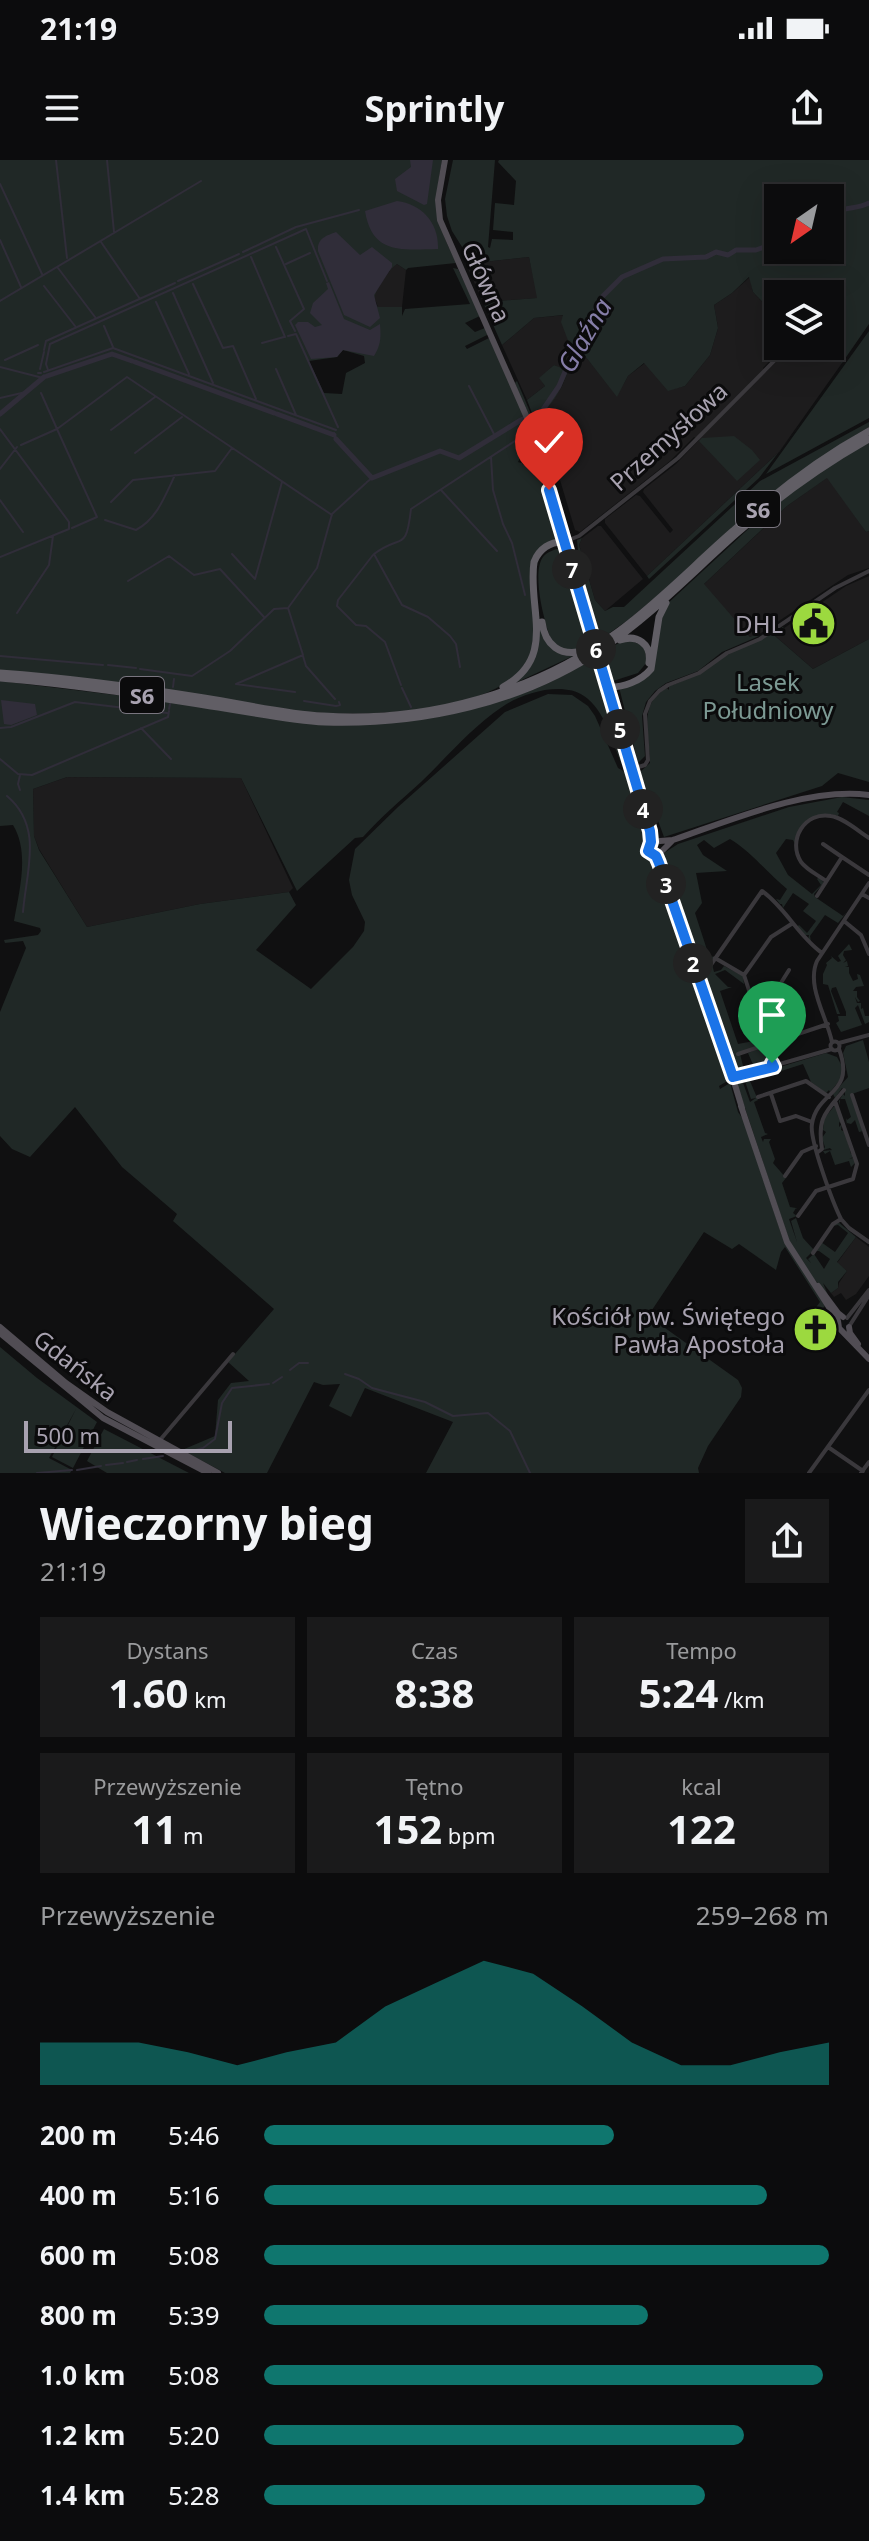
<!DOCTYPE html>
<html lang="pl">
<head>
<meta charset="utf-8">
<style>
	:root { --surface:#0c0c0d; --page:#1a1a1b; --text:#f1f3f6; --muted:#9a9b9d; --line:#2c2c2e; --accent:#0f766e }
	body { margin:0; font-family:"Noto Sans",sans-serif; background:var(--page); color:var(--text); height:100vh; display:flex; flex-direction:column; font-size:30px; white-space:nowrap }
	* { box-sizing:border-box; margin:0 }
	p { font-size:26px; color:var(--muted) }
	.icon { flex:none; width:44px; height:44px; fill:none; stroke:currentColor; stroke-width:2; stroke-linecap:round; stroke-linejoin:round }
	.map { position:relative; height:1313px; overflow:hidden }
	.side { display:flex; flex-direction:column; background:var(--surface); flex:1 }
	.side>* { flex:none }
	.needle { width:52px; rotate:214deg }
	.fabs { position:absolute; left:764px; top:24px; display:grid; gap:16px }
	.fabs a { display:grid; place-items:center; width:80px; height:80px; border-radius:0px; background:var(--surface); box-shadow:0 8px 32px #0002,0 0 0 2px var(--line); font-size:40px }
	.scale { position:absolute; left:24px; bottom:20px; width:208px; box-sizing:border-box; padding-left:8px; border:4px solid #a8a2b0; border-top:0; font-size:22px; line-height:28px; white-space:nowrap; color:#a8a2b0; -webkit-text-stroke:6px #0b0b0c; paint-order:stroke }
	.pin { position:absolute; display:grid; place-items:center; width:68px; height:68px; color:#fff; margin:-82px -34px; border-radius:50% 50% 50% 0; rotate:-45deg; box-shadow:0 0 8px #0007 }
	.pin .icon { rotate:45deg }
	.km { position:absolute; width:40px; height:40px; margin:-20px; border-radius:50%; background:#222; color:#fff; font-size:22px; line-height:40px; text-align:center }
	.round { display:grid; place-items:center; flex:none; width:84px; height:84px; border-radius:0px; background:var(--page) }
	.headline { display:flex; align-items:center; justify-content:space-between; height:136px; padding:0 40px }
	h1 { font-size:44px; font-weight:700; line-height:60px }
	.stats { display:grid; grid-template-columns:repeat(3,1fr); gap:12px; height:136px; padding:8px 40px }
	.stats div { display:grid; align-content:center; border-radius:0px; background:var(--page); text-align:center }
	.stats b { font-size:40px; font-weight:700 }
	.stats small { font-size:22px; font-weight:400 }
	.stats p { font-size:22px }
	.chart { height:224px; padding:16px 40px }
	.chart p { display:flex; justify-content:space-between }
	.chart svg { width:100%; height:144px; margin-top:8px; fill:var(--accent); opacity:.7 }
	ul { padding:0 40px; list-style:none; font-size:26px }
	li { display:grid; grid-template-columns:128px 96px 1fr; align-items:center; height:60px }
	li i { height:20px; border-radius:10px; background:var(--accent) }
	.status { display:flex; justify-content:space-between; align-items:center; height:56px; padding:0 40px; background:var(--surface); direction:ltr }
	.status svg { height:22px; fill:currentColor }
	header { display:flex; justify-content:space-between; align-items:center; height:104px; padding:0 40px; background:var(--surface); font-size:36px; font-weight:700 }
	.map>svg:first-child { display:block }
	.built { fill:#1d1c1d }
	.green { fill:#202826; fill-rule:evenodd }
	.water { fill:#302d39 }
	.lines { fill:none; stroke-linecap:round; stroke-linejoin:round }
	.stream { stroke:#302d39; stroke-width:2 }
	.river { stroke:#302d39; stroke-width:5 }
	.minor { stroke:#3a383c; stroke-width:4 }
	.major { stroke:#514d54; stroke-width:6 }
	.highway { stroke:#615e65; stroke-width:7 }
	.major-bridge { stroke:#514d54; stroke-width:6 }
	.route-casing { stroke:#fff; stroke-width:16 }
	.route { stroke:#1a73e8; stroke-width:10 }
	.labels { text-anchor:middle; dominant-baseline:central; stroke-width:6; stroke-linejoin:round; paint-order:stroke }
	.shield { fill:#0b0b0c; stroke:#79757f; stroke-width:2 }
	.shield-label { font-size:22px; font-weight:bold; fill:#a8a2b0 }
	.street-label { font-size:24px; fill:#a8a2b0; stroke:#0b0b0c }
	.poi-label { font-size:24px; fill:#a8a2b0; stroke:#0b0b0c; text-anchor:end }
	.park-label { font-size:24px; fill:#7c9993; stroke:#0b0b0c }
	.water-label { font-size:26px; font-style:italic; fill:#857da7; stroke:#0b0b0c }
</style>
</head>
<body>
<div class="status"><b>21:19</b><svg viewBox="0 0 49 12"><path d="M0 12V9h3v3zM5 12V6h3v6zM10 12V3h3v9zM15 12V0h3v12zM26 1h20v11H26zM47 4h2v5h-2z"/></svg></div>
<header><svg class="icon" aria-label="menu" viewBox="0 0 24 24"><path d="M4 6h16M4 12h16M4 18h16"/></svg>Sprintly<svg class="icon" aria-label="share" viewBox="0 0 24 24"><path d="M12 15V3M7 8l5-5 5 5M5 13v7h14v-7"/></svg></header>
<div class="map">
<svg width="869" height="1313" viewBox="0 0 869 1313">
	<rect width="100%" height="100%" fill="#101011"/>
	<path class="built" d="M529 97 538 138 483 142 466 104Z
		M397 104 406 110 402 147H378L373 135 392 107Z
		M750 117 753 132 778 158V186H784L763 208 766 212 793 186H813L842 203 779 292 647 416 605 363V359L636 335 640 336 670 373 673 370 643 332 644 329 676 304 699 280 694 277 670 301 580 372 575 370 551 290 544 284 536 257 541 255 562 226 578 187 617 236 628 216 645 203 668 230 685 226 710 195 718 168 714 145 732 133Z
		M565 155 574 185 564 210 554 205 540 218 545 226 527 240 502 185 534 158Z
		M828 317 866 372 869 371V408L848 415 758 475 750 477 703 425 787 346Z
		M598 366H601L643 419 605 451 595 440 579 385 582 378Z
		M869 416V479L813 509 774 475 846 426Z
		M67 617 241 618 293 728 289 732 200 744 87 767 39 689 34 676 33 629Z
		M856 1077 869 1087V1116L856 1134 846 1140 841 1133 834 1137 831 1133 838 1128 839 1123 847 1111 837 1103Z"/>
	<path class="green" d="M0 0H442C433 51 435 57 456 103L408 108 406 110 397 104C387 111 375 129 374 141L378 147H402V156L405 149 470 144 453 108 458 109 480 156 465 163 475 172 485 168 489 174 465 186 467 189 489 178 523 253 536 292 531 295 529 290 525 288 518 302 521 303 528 296 522 304 524 305 536 297 544 331 550 339 559 376 533 398C534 428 543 481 524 506 487 556 359 556 303 552L0 510ZM343 190 364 196 365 203 346 213 342 234 324 233 309 201 337 197Z
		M453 0H495L488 87 490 88 492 79 513 80V72L493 70 495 43 514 45 516 21 498 2 499 0H869V164L842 203 813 186H830V134H778V158L753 132 749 117 732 133 714 145 718 168 710 195 685 226 668 231 644 203 628 216 617 237 578 187C568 210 559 244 536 257L544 284 548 287 540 290 515 223 517 221 544 285 527 240 545 226 539 218 554 205 564 209 574 185 569 183 561 162 563 155 534 158 502 185 483 142 537 138 529 97 466 104 464 90 452 71 447 56 445 39ZM778 38H830V90H778Z
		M869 171V258L766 314Z
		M804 259 759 318 649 419 647 416 779 292Z
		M869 262V267L838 286 628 460 598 481 581 424 577 380 582 378 579 385 595 440 605 451 613 447H624L760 321Z
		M734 276 752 290 760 300 737 321 699 281 702 278Z
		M869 281V371L866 372 827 318 787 346 704 424 750 477 757 474 759 476 722 492 698 511 666 523 655 531 646 542 642 556 645 596 638 603 619 527 649 515 660 459 666 445 771 348 797 327Z
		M560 383C553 386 545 389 540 396 532 408 538 471 547 482 554 492 564 495 575 495L509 526C526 512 538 495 540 472 541 439 517 395 560 383Z
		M560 388 565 392 590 478 591 486C576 493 567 491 553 484 545 467 531 413 543 397 547 392 553 390 560 388Z
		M783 467 784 469 775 476 813 509 869 479V622L838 613 822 626 664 677 640 612 650 603C650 576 637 544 667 528L669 530V526C695 518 703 508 725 496 744 485 765 479 783 467Z
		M626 479 644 486 647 502 638 513 613 521 608 516 601 493Z
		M594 497 627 603 626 606 622 605C612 582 605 550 584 536 562 521 522 533 502 547 472 567 447 597 421 622 401 640 381 657 363 677L355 678 297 731 241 618 67 617 33 629 34 676 39 690 87 767 200 744 289 732 296 745 256 790 311 829 353 787 364 771 365 762 352 735 349 720 355 689 398 647 505 552 548 534 572 535 588 546 595 556 618 608 630 615 648 672 646 690 654 698 706 847 729 920 719 926 720 929 730 923 738 952 743 959 782 1076 825 1146 819 1152 814 1150 820 1142 785 1087 781 1092 776 1110 739 1084 732 1089 704 1072 650 1153 651 1158 738 1220 742 1228 741 1237 708 1286 698 1308 699 1313H426L453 1262 365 1228 351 1257 329 1246 340 1224 323 1225 314 1222 267 1313H225L182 1290 215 1276 218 1240 231 1223 249 1221 228 1202 274 1149 173 1061 177 1054 122 1007 75 947 30 997 12 989 0 976V852L26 788 23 781 5 783 4 780 38 775 41 771 40 768 14 761C19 731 30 693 13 665L0 666V521L362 565 431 558 494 543Z
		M842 637 869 640V656L843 642 837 652 839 653 838 656 831 654 806 661 795 684 793 680 786 679 776 693 788 715 812 734 821 725 817 719 819 717 824 723 814 734 815 737 843 756 847 752 838 763 825 755 810 776 811 782 808 780 809 775H804L797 767 799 765 807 773 816 761 803 751 809 744 793 733 783 748 782 744H780L776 739 780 740 787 729C767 713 752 692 730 679L714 688 704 680 697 685 703 695 727 711 696 713 702 743 695 753 709 796 715 797 706 809H698L661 701 664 693 678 684 789 647Z
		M848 782 852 790 844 791 843 795 846 800 843 803 847 801 848 806 845 807H849V813L853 821 858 819 857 814 860 815 864 826 856 827 853 831H857V837L860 841 858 842 855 837 857 843H861V849L863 848 865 856H869V862L865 864 858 845 855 848 862 865 841 872 836 863 839 861 838 856H846V852L836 827 832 828 831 831 840 854H837L828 825 823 824V814L827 805 826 803 832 798 831 796 838 802 841 801 838 796 849 784Z
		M712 804 714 812 721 810 724 806 743 816 744 824 725 810 715 814 728 827H732L720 831 738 884 759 880V873H762L763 879 761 885 740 894 744 910 754 907 748 893 765 886 770 906 743 913 739 910 741 915 733 914 730 897 702 819Z
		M863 880 869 902V928L852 934 863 971 859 972 855 960 851 964 847 963V965L846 958 847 960 851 957 845 939H840V945L839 941 843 934 845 936V930L842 928 835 938 833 934 848 917 843 893 846 886Z
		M826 893 837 897 843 908 840 920 830 932 829 930 826 933 811 922 803 904 750 921 758 940 754 942 765 973 768 974 761 977 763 982 764 979H771L769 982 775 999 773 1003 786 1018 782 1023 790 1047 802 1049 796 1048 793 1053 797 1056 789 1059 797 1082 791 1061 796 1058 803 1078 814 1090 806 1098 811 1103 808 1099 814 1094 824 1109 830 1099 819 1091H815L821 1082 835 1092 848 1073 838 1065 833 1066 838 1062 856 1077 837 1102 847 1111 838 1122V1128L831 1133 823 1123 828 1135 807 1111 791 1086 738 927V923L742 920 750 942 756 938 751 939 745 921 757 914Z
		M835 945 842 964 839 962V967L842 964 841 970 845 972 851 994H852L853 997 849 999 853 998 855 1003 851 1007 849 1001 835 1005 830 991 825 994 823 991 832 990 830 988 823 990 825 987 822 978 826 972 823 970 824 959Z
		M0 1187 37 1218 97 1262 73 1308 52 1297 76 1249 49 1298 72 1310 70 1313H0Z
		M104 1269 189 1313H107L87 1301Z"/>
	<path class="water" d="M410 0H433L427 44 424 45 397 31 395 19 411 7Z
		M397 41C422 44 439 63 438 89 400 90 372 94 365 51Z
		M336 72 360 95 372 87 392 103V107L374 135 380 158 370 167 344 155 318 91C317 78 326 76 336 72Z
		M329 122 344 159 370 170 380 164C381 177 381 185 374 196L343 190 337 197 311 199 295 165 298 162H308L315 167 322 165 310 153 313 143 328 129 326 123Z
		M1 540 35 544 37 555 11 565 4 564Z"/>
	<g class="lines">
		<path class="stream" d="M56 0 67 98
			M107 0 114 72
			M0 24 42 114
			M0 80 21 127
			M101 82 140 139
			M276 87 304 149 290 161 295 171
			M243 92 296 67 359 50
			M251 97 285 177
			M286 104 310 93
			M58 108 95 157
			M178 121 239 94
			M193 124 223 188 233 186 256 239
			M44 126 75 166
			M173 133 213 223
			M0 141 201 21
			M156 142 189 214
			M104 166 113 187
			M288 176 296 174 338 267
			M262 183 284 177
			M44 190 46 181 175 123
			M5 200 38 185
			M0 207 43 218
			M40 209 44 192
			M276 209 296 255
			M48 210 46 204 50 184 306 69 327 121
			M44 212 113 188 336 270
			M38 213H41
			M469 226 495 276
			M0 238 26 232
			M0 269 69 362V369L0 397
			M111 270 155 237
			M333 275 334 273
			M21 285 57 269 41 233
			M135 293 182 257
			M491 297 493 330 503 364 512 383 525 435
			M0 309 17 287
			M367 322 372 318
			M441 330 497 391
			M0 340 23 372
			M111 342 133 320 215 311 232 288
			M105 360 136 370C157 359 165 336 175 315
			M72 368 97 357 57 269 127 217 332 355
			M232 394 255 419 282 322
			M373 395 338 440 337 446 356 465 366 466 385 482 401 525
			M128 421 169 396 194 415 220 409 264 457
			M288 448 303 495 236 524 295 532
			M17 453 49 405 53 376
			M0 496 103 505
			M303 496 306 506 335 539
			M108 505 136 508
			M460 507 456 484 450 476 428 457 402 445 374 394C402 373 406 393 411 349L518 279 524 272 523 259
			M140 509 192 516 230 491 274 449 288 448 317 408 332 354 366 323
			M173 527 174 519
			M402 528 411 547
			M304 541 336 546 340 545 339 542
			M169 549 170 544
			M0 568 11 567 75 542 167 553
			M141 568 171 599
			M0 599 18 614 32 615 168 557 169 551
			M20 615 18 624 20 630
			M7 636C44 667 26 712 23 752
			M290 1210 299 1203H308
			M345 1214 359 1219 372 1228 425 1242 453 1256 488 1253 510 1271 530 1313
			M273 1223 282 1217
			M188 1292 203 1288 215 1279 222 1243 232 1228 269 1224
			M143 1299 163 1296
			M127 1302 137 1300
			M106 1305 123 1303
			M77 1310 101 1306
			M37 1313 72 1310"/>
		<path class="river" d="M830 56C848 44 854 51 869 43
			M135 202 274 253
			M47 216 112 194 132 201
			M0 254 44 217
			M277 254 334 275
			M336 279 372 318 440 291 459 298 521 260 542 251 559 226 581 173 588 166 601 138 622 117 663 99 706 97 716 92 728 95 736 90H756L778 82"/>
		<path class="minor" d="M566 381 579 376 678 298 789 186
			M632 609 645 605 648 600 645 554 650 541 659 531 668 525 699 513 727 493 760 479 835 428 869 411
			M823 684 842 697
			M826 721C818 715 807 710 801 702 787 680 805 651 831 656 844 658 858 671 869 678
			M862 734 869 738
			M817 736 842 697 869 715
			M844 761 861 775 869 794
			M715 798 744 815
			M789 810 779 826 795 874
			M701 819 762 731C786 748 798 776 822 793
			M830.5 886a4.5 4.5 0 1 1 9 0a4.5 4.5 0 1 1-9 0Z
			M832 882C827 857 806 826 817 801L869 723
			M839 883 869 875
			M839 889C856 935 817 930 812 964 809 979 833 1043 841 1059L849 1068 869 1082
			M738 894 828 864
			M774 907 744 815 771 777 793 763
			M731 918 832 889
			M732 922 750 916
			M771 934 780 961 796 956 812 962
			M852 935 869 985
			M758 937 806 921 829 937
			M818 992 822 989C817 958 825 953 844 930
			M785 1016 802 992 816 986
			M798 1056 816 1031 853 1019 857 1004 835 941
			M813 1093 833 1064 841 1059
			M847 1158 869 1130
			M850 1165 869 1135
			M160 1280 233 1194
			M828 1287 863 1311
			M809 1313 869 1230
			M861 1313 869 1302"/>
		<path class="major" d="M445 0 438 40 440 60 528 260 593 478
			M599 500 650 671 651 682 648 691 656 696 659 703 724 889 742 948
			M660 681 673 680C731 660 808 627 869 635
			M663 690 673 680
			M741 946 787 1082 838 1161 839 1168 869 1199
			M818 1126 838 1153 843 1157
			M0 1167 66 1223 107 1252 218 1313
			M849 1167 850 1173 858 1184
			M0 1173 103 1258 208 1313"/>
		<path class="highway" d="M542 462C545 485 560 497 583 491
			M620 480C637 474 652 484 649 503
			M0 513C68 518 136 527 204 538 244 544 283 554 323 556 428 563 535 532 619 471 660 441 695 404 733 371 774 333 820 298 869 271
			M0 518C71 524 141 535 211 546 248 551 287 560 325 562 421 565 522 543 602 489 651 456 692 413 736 374 777 338 821 306 869 279
			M503 527C558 497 527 448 534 402 539 389 550 381 565 382
			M607 527C623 528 641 521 651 509L659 457 666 443"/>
		<path class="major-bridge" d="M593 478 599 500"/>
	</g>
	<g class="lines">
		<defs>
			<path id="route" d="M549 330 650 671 651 682 648 691 656 696 659 703 733 917 774 907 772 903"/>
		</defs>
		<use href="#route" class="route-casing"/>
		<use href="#route" class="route"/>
	</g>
	<defs>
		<symbol id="civic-disc" viewBox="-11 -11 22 22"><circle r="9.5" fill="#9cd93f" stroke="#0b0b0c"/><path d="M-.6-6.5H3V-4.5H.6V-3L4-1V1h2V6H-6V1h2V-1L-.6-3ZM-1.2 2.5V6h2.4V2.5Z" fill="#111"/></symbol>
		<symbol id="church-disc" viewBox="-11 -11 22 22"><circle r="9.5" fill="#9cd93f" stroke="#0b0b0c"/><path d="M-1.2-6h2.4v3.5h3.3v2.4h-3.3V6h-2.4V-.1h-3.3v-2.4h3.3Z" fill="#111"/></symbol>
	</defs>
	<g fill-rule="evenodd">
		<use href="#civic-disc" x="788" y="438" width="51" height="51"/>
		<use href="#church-disc" x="790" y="1144" width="51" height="51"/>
	</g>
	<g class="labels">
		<g class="shield">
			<rect x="736" y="331" width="44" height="36" rx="6"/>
			<rect x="120" y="517" width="44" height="36" rx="6"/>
		</g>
		<g class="shield-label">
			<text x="758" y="349">S6</text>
			<text x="142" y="535">S6</text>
		</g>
		<g class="street-label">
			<text transform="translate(487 122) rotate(66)">Główna</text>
			<text transform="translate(668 276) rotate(-42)">Przemysłowa</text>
			<text transform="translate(76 1205) rotate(38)">Gdańska</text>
		</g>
		<g class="poi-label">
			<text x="783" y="463">DHL</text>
			<text x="785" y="1155">Kościół pw. Świętego<tspan x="785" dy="28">Pawła Apostoła</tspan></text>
		</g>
		<g class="park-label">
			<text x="768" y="521">Lasek<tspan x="768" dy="28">Południowy</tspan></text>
		</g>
		<g class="water-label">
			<text transform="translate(584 175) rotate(-60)">Glaźna</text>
		</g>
	</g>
</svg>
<div class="fabs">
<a><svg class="needle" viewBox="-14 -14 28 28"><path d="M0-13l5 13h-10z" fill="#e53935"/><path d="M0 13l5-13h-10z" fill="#9a9b9d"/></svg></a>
<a><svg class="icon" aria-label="layers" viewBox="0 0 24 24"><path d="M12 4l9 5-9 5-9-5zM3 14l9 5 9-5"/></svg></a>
</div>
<div class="scale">500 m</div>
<div class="pin" style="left:772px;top:903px;background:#1e9e55"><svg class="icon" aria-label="arrive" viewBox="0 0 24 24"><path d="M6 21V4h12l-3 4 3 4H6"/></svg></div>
<div class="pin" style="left:549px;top:330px;background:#d93025"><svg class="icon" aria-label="check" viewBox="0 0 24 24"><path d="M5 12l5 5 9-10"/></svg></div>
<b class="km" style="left:693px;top:803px">2</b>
<b class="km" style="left:666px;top:724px">3</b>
<b class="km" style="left:643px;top:649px">4</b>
<b class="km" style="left:620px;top:569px">5</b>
<b class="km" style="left:596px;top:489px">6</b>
<b class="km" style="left:572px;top:409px">7</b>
</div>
<section class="side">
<div class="headline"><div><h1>Wieczorny bieg</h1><p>21:19</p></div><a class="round"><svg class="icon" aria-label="share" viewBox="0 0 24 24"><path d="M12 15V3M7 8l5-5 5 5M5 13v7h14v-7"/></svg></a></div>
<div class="stats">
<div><p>Dystans</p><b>1.60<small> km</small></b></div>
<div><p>Czas</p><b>8:38</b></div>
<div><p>Tempo</p><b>5:24<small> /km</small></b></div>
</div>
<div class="stats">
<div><p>Przewyższenie</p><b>11<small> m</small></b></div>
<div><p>Tętno</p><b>152<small> bpm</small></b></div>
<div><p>kcal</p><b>122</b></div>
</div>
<div class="chart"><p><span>Przewyższenie</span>259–268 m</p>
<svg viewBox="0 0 160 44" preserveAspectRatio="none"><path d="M0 44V31L10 31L20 31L30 34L40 38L50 34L60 31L70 20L80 13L90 6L100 10L110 20L120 31L130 38L140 38L150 34L160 31V44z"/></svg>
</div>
<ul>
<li><b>200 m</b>5:46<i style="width:62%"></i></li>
<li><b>400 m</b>5:16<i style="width:89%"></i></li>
<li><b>600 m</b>5:08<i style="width:100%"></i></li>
<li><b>800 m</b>5:39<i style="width:68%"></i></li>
<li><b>1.0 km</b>5:08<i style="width:99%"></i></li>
<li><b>1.2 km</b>5:20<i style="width:85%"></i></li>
<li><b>1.4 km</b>5:28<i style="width:78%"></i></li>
</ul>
</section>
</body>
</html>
